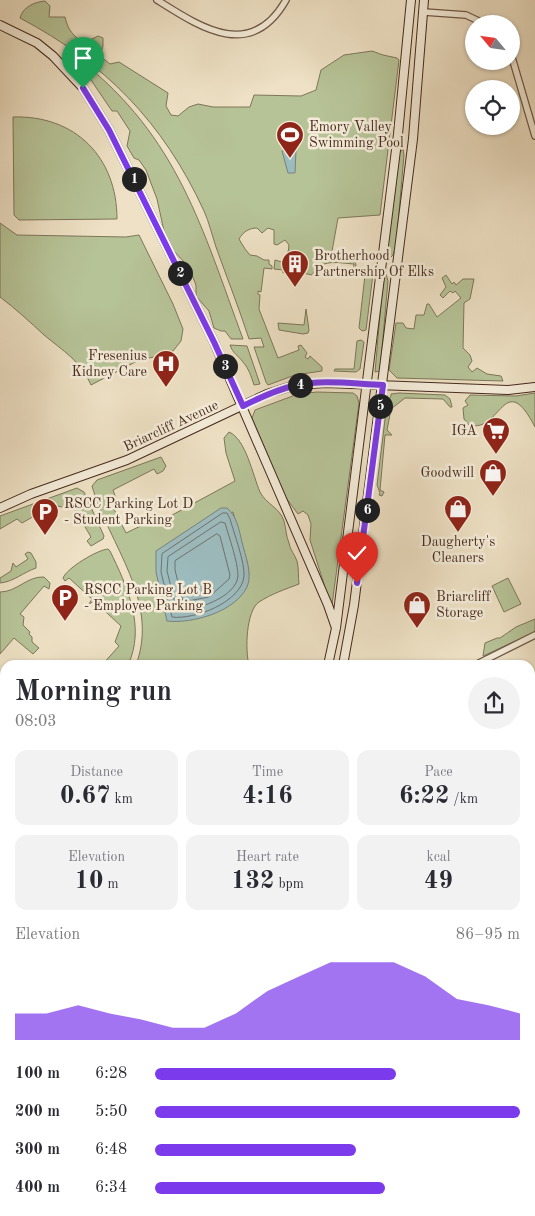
<!DOCTYPE html>
<html lang="en">
<head>
<meta charset="utf-8">
<style>
	:root { --surface:#fff; --page:#f2f2f3; --text:#2b2b33; --muted:#7c7c81; --accent:#7c3aed }
	body { margin:0; font-family:"Old Standard TT",serif; background:var(--page); color:var(--text); height:100vh; display:flex; flex-direction:column; font-size:19px; white-space:nowrap }
	* { box-sizing:border-box; margin:0 }
	p { font-size:16px; color:var(--muted) }
	.icon { flex:none; width:28px; height:28px; fill:none; stroke:currentColor; stroke-width:2; stroke-linecap:round; stroke-linejoin:round }
	.map { position:relative; flex:1; overflow:hidden }
	.side { position:absolute; left:0px; top:660px; width:535px; height:556px; display:flex; flex-direction:column; background:var(--surface); border-radius:15px 15px 0 0; box-shadow:0 1px 4px #0004 }
	.side>* { flex:none }
	.needle { width:32px; rotate:299deg }
	.controls { position:absolute; left:465px; top:15px; display:grid; gap:10px }
	.controls a { display:grid; place-items:center; width:55px; height:55px; border-radius:50%; background:var(--surface); box-shadow:0 1px 4px #0004; font-size:25px }
	.pin { position:absolute; display:grid; place-items:center; width:42px; height:42px; color:#fff; margin:-51px -21px; border-radius:50% 50% 50% 0; rotate:-45deg; box-shadow:0 0 5px #0007 }
	.pin .icon { rotate:45deg }
	.km { position:absolute; width:25px; height:25px; margin:-12px; border-radius:50%; background:#222; color:#fff; font-size:14px; line-height:25px; text-align:center }
	.round { display:grid; place-items:center; flex:none; width:52px; height:52px; border-radius:26px; background:var(--page) }
	.summary { display:flex; align-items:center; justify-content:space-between; height:85px; padding:0 15px }
	h1 { font-size:28px; font-weight:800; line-height:38px }
	.metrics { display:grid; grid-template-columns:repeat(3,1fr); gap:8px; height:85px; padding:5px 15px }
	.metrics div { display:grid; align-content:center; border-radius:12px; background:var(--page); text-align:center }
	.metrics b { font-size:25px; font-weight:800 }
	.metrics small { font-size:14px; font-weight:400 }
	.metrics p { font-size:14px }
	.chart { height:140px; padding:10px 15px }
	.chart p { display:flex; justify-content:space-between }
	.chart svg { width:100%; height:90px; margin-top:5px; fill:var(--accent); opacity:.7 }
	ul { padding:0 15px; list-style:none; font-size:16px }
	li { display:grid; grid-template-columns:80px 60px 1fr; align-items:center; height:38px }
	li i { height:12px; border-radius:6px; background:var(--accent) }
	.map>svg:first-child { display:block }
	.green { fill:#b6c397; stroke:#7e765a; fill-rule:evenodd }
	.water { fill:#9cbbbd; stroke:#7a817d }
	.lines { fill:none; stroke-linecap:round; stroke-linejoin:round }
	.shore { stroke:#71726d; stroke-width:1 }
	.street-casing { stroke:#705847; stroke-width:8 }
	.secondary-casing { stroke:#462a1d; stroke-width:10 }
	.street { stroke:#f4ecd9; stroke-width:5.5 }
	.secondary { stroke:#f4ecd9; stroke-width:8 }
	.route-casing { stroke:#fff; stroke-width:10 }
	.route { stroke:#7c3aed; stroke-width:6 }
	.labels { text-anchor:middle; dominant-baseline:central; stroke-width:5; stroke-linejoin:round; paint-order:stroke }
	.poi-label { font-size:14px; fill:#462a1d; stroke:#f4ecd9; text-anchor:start }
	.street-label { font-size:14px; fill:#462a1d; stroke:#f4ecd9 }
</style>
</head>
<body>
<div class="map">
<svg width="535" height="1216" viewBox="0 0 535 1216">
	<rect width="100%" height="100%" fill="#eee1c5"/>
	<filter id="stains"><feTurbulence type="fractalNoise" baseFrequency=".004" numOctaves="4"/><feColorMatrix values="0 0 0 0 .2 0 0 0 0 .09 0 0 0 0 .02 0 0 0 .5 -.17"/></filter>
	<radialGradient id="worn" r=".72"><stop offset=".6" stop-color="#630" stop-opacity="0"/><stop offset="1" stop-color="#630" stop-opacity=".3"/></radialGradient>
	<path class="green" d="M45 1 50 6 49 17H65C68 30 73 36 84 43L98 36 103 38V46L100 56 110 64 119 62 168 93 166 106 171 115 178 116 189 107 198 104 213 107H250L254 95 301 96 316 90 321 70 344 55 372 51 383 55 397 58 399 60 380 215 338 218 331 257 354 261 356 264 355 272 373 274 366 330 362 331 359 328 365 275 353 273 354 264C338 263 321 258 312 275L289 270 283 273V270L274 269 275 260 285 263 287 261 289 245 285 240 277 245 274 244V230L268 228 262 233 257 228C249 228 243 232 239 239L245 249 250 255 257 256 264 260H269V264L272 266V269L264 268 261 292 258 291V294L260 295 259 309 278 358 299 350 298 346 301 345 307 353 305 357 308 359 310 356 322 367V371L295 375 268 385 266 382 254 347H264L261 338 249 339C239 308 227 278 216 247 212 235 209 222 204 211 163 122 105 63 20 18 23 7 34 2 45 1Z
		M80 60C178 137 202 228 243 339H231L225 331H221L214 328 209 311 196 296V285L192 275 184 262 173 250 164 231 157 199 146 170 139 160 134 158 127 146 130 131 117 111H112L91 80 84 73Z
		M13 117C76 115 117 158 117 219L19 220 14 215Z
		M403 149 404 155 396 246 393 255 391 257 387 254V247L399 153Z
		M0 223 17 235 126 237 139 235 173 304 183 329 181 341 173 351 164 355 139 360 91 385C82 362 62 350 44 335 30 322 16 309 0 297Z
		M386 274 388 281 380 371 375 372 383 281Z
		M446 275 452 284 454 282 456 285 463 279H474L470 299 464 303 463 348 470 355 472 361 468 367 472 372 477 368 487 374 501 376 503 381 397 378 389 370 396 323H403L406 328 414 329 416 315H424L427 304H429L437 317 461 298 455 291 453 293 450 291 443 298 440 295 446 287 442 278Z
		M306 309 309 330 308 333 303 334 279 330 278 323 304 325Z
		M361 340 364 342 360 369 356 372 334 371 335 369H354L357 341Z
		M230 345 247 346 260 384 254 385C251 376 249 369 243 362 238 355 233 354 230 345Z
		M317 392 353 393 357 396 359 403 332 605 324 587V584L310 540 311 524 308 515 303 511 298 514 286 498 252 418 255 410 298 394Z
		M399 393 445 395 450 399 452 407H450L443 399 405 398 391 409 387 430 392 435H385L380 490 384 492 382 496 379 495 380 493 377 485 387 403 391 396V394Z
		M535 393V427C504 367 501 434 469 425L464 419 463 408 468 405 465 401 470 395 516 396Z
		M229 432C246 439 253 476 260 492 266 504 280 508 284 521 286 528 286 536 289 543 290 550 295 555 297 561 299 568 298 577 299 584 286 589 271 594 259 602 246 611 245 650 249 665H136C160 600 109 545 92 486L97 480 161 457 166 466 163 471 157 474 154 469 113 490 118 504 113 507 126 533 149 522 152 526 235 481 226 453 224 438ZM233 512 249 574 157 551 190 530Z
		M77 488 84 492 104 536 103 539 91 546 87 541 91 537 72 505 67 508 57 506 50 507 22 523 17 519 0 529V516Z
		M108 549 110 551C127 586 146 627 128 665H102L119 646 115 642 121 626 94 601 89 604 92 599 69 578 65 581 63 578C67 568 97 550 108 549Z
		M28 552 31 553 36 562V568C24 572 13 582 0 583V578L11 571 13 563 16 567 28 559 25 554Z
		M44 577 50 583 49 589 44 586 20 614 24 617 23 625 30 632 29 634 32 637V642L39 648 33 654 14 638 0 654V592C17 592 27 576 44 577Z
		M508 578 521 604 504 612 492 586Z
		M535 619V632L483 656 485 643 497 638H500L516 627Z
		M0 747 5 748V796H0Z
		M0 1099 5 1101V1211H211L210 1216H0Z"/>
	<path class="water" d="M296 150 295 173H288L282 151Z
		M221 508H227C237 516 239 530 242 542 245 555 253 574 247 587 235 612 192 624 167 621L156 572V551Z"/>
	<g class="lines">
		<path class="shore" d="M223 513H227L230 519C234 533 245 563 244 576 242 602 194 620 172 617L161 572 162 554Z
			M221 522 225 523C229 537 238 562 238 576 236 598 194 611 177 611L167 571 168 557Z
			M217 534 220 536 230 575 229 579 209 597 183 602 175 570V561Z"/>
		<defs>
			<path id="street" d="M157 0C200 27 251 62 286 0
				M424 12 466 15 485 24
				M511 54 535 136
				M475 665 535 635
				M530 850 535 848
				M533 902 535 901
				M530 949 535 947
				M393 1216 394 1211"/>
			<path id="secondary" d="M0 25 37 43 53 56 83 88 109 130 214 342 328 605 336 628
				M0 508 31 494 127 460 267 394 295 385 326 383 508 390 535 387
				M328 665 336 628 398 134 411 0
				M343 665 354 605 413 139 424 0
				M219 1216 220 1211
				M237 1216 238 1211"/>
		</defs>
		<use href="#street" class="street-casing"/>
		<use href="#secondary" class="secondary-casing"/>
		<use href="#street" class="street"/>
		<use href="#secondary" class="secondary"/>
	</g>
	<g class="lines">
		<defs>
			<path id="route" d="M83 88 109 130 214 342 243 406C259 398 276 390 293 386 322 379 354 384 383 385L357 583"/>
		</defs>
		<use href="#route" class="route-casing"/>
		<use href="#route" class="route"/>
	</g>
	<defs>
		<symbol id="stadium-pin" viewBox="-11 -11 22 30"><path d="M0 17L-7.5 6A9.5 9.5 0 1 1 7.5 6Z" fill="#8f2418" stroke="#f4ecd9"/><path d="M0-5a6.5 5 0 1 0 0 10a6.5 5 0 1 0 0-10ZM-3.5-1.8h7v3.6h-7Z" fill="#fff"/></symbol>
		<symbol id="building-pin" viewBox="-11 -11 22 30"><path d="M0 17L-7.5 6A9.5 9.5 0 1 1 7.5 6Z" fill="#8f2418" stroke="#f4ecd9"/><path d="M-4-6H4V6H1V3H-1V6H-4ZM-2.5-4.3h1.7v1.8h-1.7ZM.8-4.3h1.7v1.8H.8ZM-2.5-1h1.7V.8h-1.7ZM.8-1h1.7V.8H.8Z" fill="#fff"/></symbol>
		<symbol id="hospital-pin" viewBox="-11 -11 22 30"><path d="M0 17L-7.5 6A9.5 9.5 0 1 1 7.5 6Z" fill="#8f2418" stroke="#f4ecd9"/><path d="M-5-5h3v3.5h4V-5h3V5h-3V1.5h-4V5h-3Z" fill="#fff"/></symbol>
		<symbol id="supermarket-pin" viewBox="-11 -11 22 30"><path d="M0 17L-7.5 6A9.5 9.5 0 1 1 7.5 6Z" fill="#8f2418" stroke="#f4ecd9"/><path d="M-6-5.5h2.5l.6 2H6L4.5 2H-2.5L-4.4-4H-6ZM-1.5 3.2a1.3 1.3 0 1 0 .1 0ZM3 3.2a1.3 1.3 0 1 0 .1 0Z" fill="#fff"/></symbol>
		<symbol id="shop-pin" viewBox="-11 -11 22 30"><path d="M0 17L-7.5 6A9.5 9.5 0 1 1 7.5 6Z" fill="#8f2418" stroke="#f4ecd9"/><path d="M-5-2.5h2.3a2.7 3.5 0 0 1 5.4 0H5L5.5 6h-11ZM-1.5-2.5h3a1.5 2.3 0 0 0-3 0Z" fill="#fff"/></symbol>
		<symbol id="parking-pin" viewBox="-11 -11 22 30"><path d="M0 17L-7.5 6A9.5 9.5 0 1 1 7.5 6Z" fill="#8f2418" stroke="#f4ecd9"/><path d="M-3.5-5.5H1a3.5 3.5 0 0 1 0 7H-1V5.5H-3.5ZM-1-3.4V-.6H.8a1.4 1.4 0 0 0 0-2.8Z" fill="#fff"/></symbol>
	</defs>
	<g fill-rule="evenodd">
		<use href="#stadium-pin" x="274" y="119" width="32" height="43"/>
		<use href="#building-pin" x="279" y="248" width="32" height="43"/>
		<use href="#hospital-pin" x="150" y="348" width="32" height="43"/>
		<use href="#supermarket-pin" x="480" y="415" width="32" height="43"/>
		<use href="#shop-pin" x="477" y="457" width="32" height="43"/>
		<use href="#shop-pin" x="442" y="493" width="32" height="43"/>
		<use href="#parking-pin" x="29" y="496" width="32" height="43"/>
		<use href="#parking-pin" x="49" y="582" width="32" height="43"/>
		<use href="#shop-pin" x="401" y="589" width="32" height="43"/>
	</g>
	<g class="labels">
		<g class="poi-label">
			<text x="309" y="127">Emory Valley<tspan x="309" dy="16">Swimming Pool</tspan></text>
			<text x="314" y="256">Brotherhood<tspan x="314" dy="16">Partnership Of Elks</tspan></text>
			<text x="147" y="356" text-anchor="end">Fresenius<tspan x="147" dy="16">Kidney Care</tspan></text>
			<text x="477" y="431" text-anchor="end">IGA</text>
			<text x="474" y="473" text-anchor="end">Goodwill</text>
			<text x="64" y="504">RSCC Parking Lot D<tspan x="64" dy="16">- Student Parking</tspan></text>
			<text x="458" y="542" text-anchor="middle">Daugherty's<tspan x="458" dy="16">Cleaners</tspan></text>
			<text x="84" y="590">RSCC Parking Lot B<tspan x="84" dy="16">- Employee Parking</tspan></text>
			<text x="436" y="597">Briarcliff<tspan x="436" dy="16">Storage</tspan></text>
		</g>
		<g class="street-label">
			<text transform="translate(171 426) rotate(-25)">Briarcliff Avenue</text>
		</g>
	</g>
	<rect width="100%" height="100%" filter="url(#stains)"/>
	<rect width="100%" height="100%" fill="url(#worn)"/>
</svg>
<div class="controls">
<a><svg class="needle" viewBox="-14 -14 28 28"><path d="M0-13l5 13h-10z" fill="#e53935"/><path d="M0 13l5-13h-10z" fill="#7c7c81"/></svg></a>
<a><svg class="icon" aria-label="locate" viewBox="0 0 24 24"><circle cx="12" cy="12" r="6"/><path d="M12 2v4M12 18v4M2 12h4M18 12h4"/></svg></a>
</div>
<div class="pin" style="left:83px;top:88px;background:#1e9e55"><svg class="icon" aria-label="arrive" viewBox="0 0 24 24"><path d="M6 21V4h12l-3 4 3 4H6"/></svg></div>
<div class="pin" style="left:357px;top:583px;background:#d93025"><svg class="icon" aria-label="check" viewBox="0 0 24 24"><path d="M5 12l5 5 9-10"/></svg></div>
<b class="km" style="left:134px;top:179px">1</b>
<b class="km" style="left:180px;top:273px">2</b>
<b class="km" style="left:225px;top:366px">3</b>
<b class="km" style="left:300px;top:385px">4</b>
<b class="km" style="left:380px;top:406px">5</b>
<b class="km" style="left:367px;top:510px">6</b>
<section class="side">
<div class="summary"><div><h1>Morning run</h1><p>08:03</p></div><a class="round"><svg class="icon" aria-label="share" viewBox="0 0 24 24"><path d="M12 15V3M7 8l5-5 5 5M5 13v7h14v-7"/></svg></a></div>
<div class="metrics">
<div><p>Distance</p><b>0.67<small> km</small></b></div>
<div><p>Time</p><b>4:16</b></div>
<div><p>Pace</p><b>6:22<small> /km</small></b></div>
</div>
<div class="metrics">
<div><p>Elevation</p><b>10<small> m</small></b></div>
<div><p>Heart rate</p><b>132<small> bpm</small></b></div>
<div><p>kcal</p><b>49</b></div>
</div>
<div class="chart"><p><span>Elevation</span>86–95 m</p>
<svg viewBox="0 0 160 44" preserveAspectRatio="none"><path d="M0 44V31L10 31L20 27L30 31L40 34L50 38L60 38L70 31L80 20L90 13L100 6L110 6L120 6L130 13L140 24L150 27L160 31V44z"/></svg>
</div>
<ul>
<li><b>100 m</b>6:28<i style="width:66%"></i></li>
<li><b>200 m</b>5:50<i style="width:100%"></i></li>
<li><b>300 m</b>6:48<i style="width:55%"></i></li>
<li><b>400 m</b>6:34<i style="width:63%"></i></li>
</ul>
</section>
</div>
</body>
</html>
